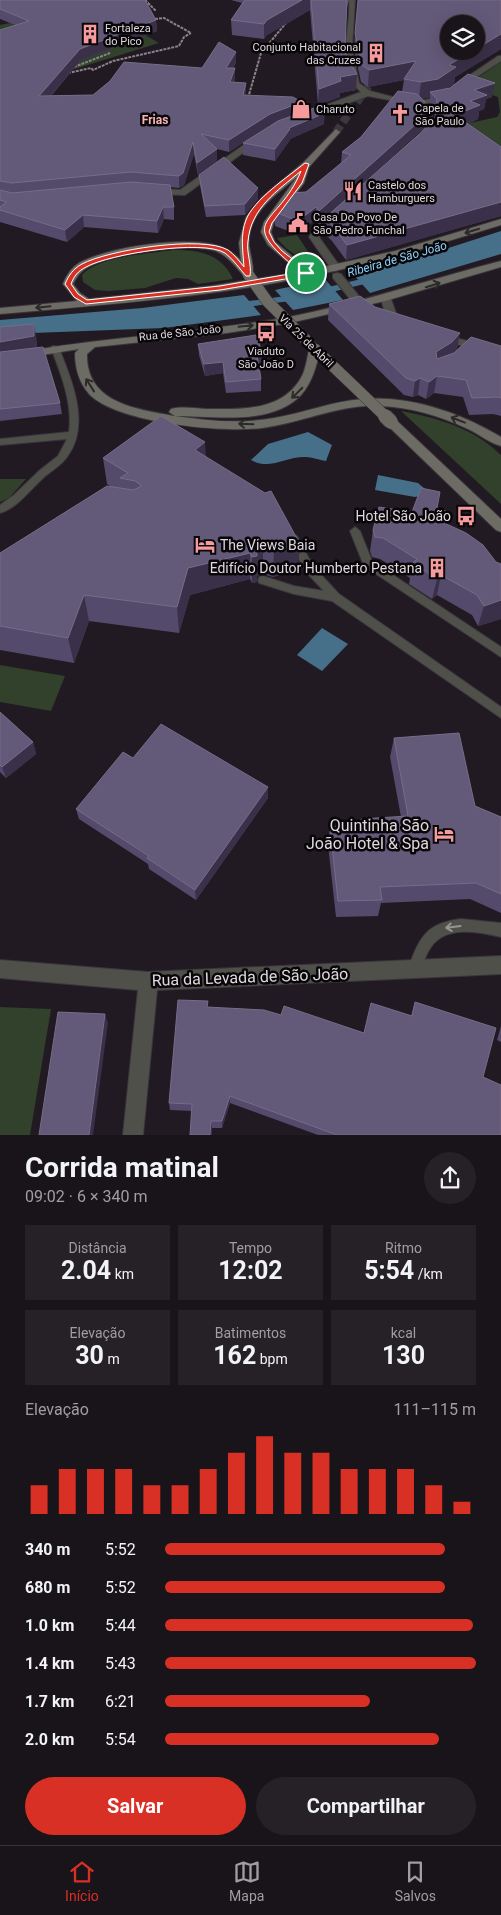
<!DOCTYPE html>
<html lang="pt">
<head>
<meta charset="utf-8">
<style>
	:root { --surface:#19141a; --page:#262127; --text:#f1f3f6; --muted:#9f9ea2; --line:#373339; --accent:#d93025 }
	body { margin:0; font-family:Roboto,sans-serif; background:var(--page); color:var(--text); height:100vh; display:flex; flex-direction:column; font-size:19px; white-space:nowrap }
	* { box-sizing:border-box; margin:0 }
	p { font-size:16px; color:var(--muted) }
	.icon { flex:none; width:28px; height:28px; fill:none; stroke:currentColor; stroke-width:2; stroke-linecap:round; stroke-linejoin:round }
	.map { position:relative; height:1135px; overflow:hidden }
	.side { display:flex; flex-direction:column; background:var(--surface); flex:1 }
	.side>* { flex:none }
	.controls { position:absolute; left:440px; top:15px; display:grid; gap:10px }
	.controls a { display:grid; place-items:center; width:45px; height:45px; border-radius:50%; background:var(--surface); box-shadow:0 5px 20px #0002,0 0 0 1px var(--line); font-size:25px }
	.pin { position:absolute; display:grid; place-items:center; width:42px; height:42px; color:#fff; margin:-21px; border:2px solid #fff; border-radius:50%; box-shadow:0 1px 5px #0007 }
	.round { display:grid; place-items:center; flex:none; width:52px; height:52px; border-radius:26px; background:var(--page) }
	.head { display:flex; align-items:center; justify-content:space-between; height:85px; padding:0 25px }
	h1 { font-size:28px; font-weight:700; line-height:38px }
	.metrics { display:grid; grid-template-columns:repeat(3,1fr); gap:8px; height:85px; padding:5px 25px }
	.metrics div { display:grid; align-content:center; border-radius:0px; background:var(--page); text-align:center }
	.metrics b { font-size:25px; font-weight:700 }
	.metrics small { font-size:14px; font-weight:400 }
	.metrics p { font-size:14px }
	.chart { height:140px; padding:10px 25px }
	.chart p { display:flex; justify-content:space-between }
	.chart svg { width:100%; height:90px; margin-top:5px; stroke:var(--accent); stroke-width:6 }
	.button { display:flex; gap:10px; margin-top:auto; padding:10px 25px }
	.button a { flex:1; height:58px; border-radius:30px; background:var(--accent); color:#fff; font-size:20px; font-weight:700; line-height:58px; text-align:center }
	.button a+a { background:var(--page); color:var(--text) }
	ul { padding:0 25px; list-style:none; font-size:16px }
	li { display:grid; grid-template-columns:80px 60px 1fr; align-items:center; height:38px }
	li i { height:12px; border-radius:6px; background:var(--accent) }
	.tabs { display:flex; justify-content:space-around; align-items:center; height:70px; border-top:1px solid var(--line); background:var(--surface); font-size:14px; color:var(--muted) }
	.tabs a { display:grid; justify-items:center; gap:2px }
	.tabs .on { color:var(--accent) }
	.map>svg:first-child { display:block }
	.green { fill:#31412b }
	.water { fill:#467089 }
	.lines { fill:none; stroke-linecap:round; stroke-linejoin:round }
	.stream { stroke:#467089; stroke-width:5.5 }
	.secondary-tunnel { stroke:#3d373e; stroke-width:8; stroke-dasharray:8 4; stroke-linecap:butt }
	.service-casing { stroke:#3b353c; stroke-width:2 }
	.pedestrian-casing { stroke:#3b353c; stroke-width:2 }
	.minor-casing { stroke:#3b353c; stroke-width:2 }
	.secondary-casing { stroke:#3b353c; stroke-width:2 }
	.path { stroke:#898389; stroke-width:2; stroke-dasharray:3 1; stroke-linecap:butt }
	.service { fill:#50504a; fill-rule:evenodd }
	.pedestrian { fill:#50504a; fill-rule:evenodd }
	.minor { fill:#50504a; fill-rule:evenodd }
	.secondary { fill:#6d6c64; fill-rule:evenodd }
	.secondary-bridge-far1-casing { stroke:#3b353c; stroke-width:12; stroke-linecap:butt }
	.secondary-bridge-casing { stroke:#3b353c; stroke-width:16; stroke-linecap:butt }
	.secondary-bridge-far1 { stroke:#6d6c64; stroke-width:11 }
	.secondary-bridge { stroke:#6d6c64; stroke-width:14 }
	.wall { fill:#544a6c }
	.shaded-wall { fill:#3a3049 }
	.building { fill:#635978; stroke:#766d88 }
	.oneway { stroke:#2c2a29 }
	.oneway2 { stroke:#979494 }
	.route { fill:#d93025; stroke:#fff; fill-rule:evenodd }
	.labels { text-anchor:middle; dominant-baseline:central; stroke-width:5; stroke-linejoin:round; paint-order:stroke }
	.far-poi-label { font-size:11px; fill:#ded9de; stroke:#090609; text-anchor:start }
	.far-street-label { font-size:11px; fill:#ded9de; stroke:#090609 }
	.far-neighbourhood-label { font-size:12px; font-weight:bold; fill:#f8b4b5; stroke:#090609 }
	.far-water-label { font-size:12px; font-style:italic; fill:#8ed3fd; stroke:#090609 }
	.poi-label { font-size:14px; fill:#ded9de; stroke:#090609; text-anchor:end }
	.near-poi-label { font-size:16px; fill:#ded9de; stroke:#090609; text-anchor:end }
	.near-street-label { font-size:16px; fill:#ded9de; stroke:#090609 }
</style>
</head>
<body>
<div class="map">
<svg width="501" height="1135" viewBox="0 0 501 1135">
	<rect width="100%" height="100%" fill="#211a22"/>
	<path class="green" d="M10 23 31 32 142 33 159 43 75 69H39L0 63V25Z
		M501 62V163L461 125 497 117 500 112 498 97 465 86Z
		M297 235 315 262 308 263C296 256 285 249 277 238Z
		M173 250C198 250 221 253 233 279L198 284 188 279 176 278 145 288 109 291 95 290 83 282 82 275C99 256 148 254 173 250Z
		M401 411C437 418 474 428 501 455V504Z
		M0 479H26L9 498 0 502Z
		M0 665 65 676 51 711 0 702Z
		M0 1007 51 1009 30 1135H0Z"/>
	<path class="water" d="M501 231V254L370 293 351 272 430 254Z
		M325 279 343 300 293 310 275 290Z
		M244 295 261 315 164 328 33 333 0 337V320L142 308Z
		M308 432 332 445 326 461C319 460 312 457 306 457 286 456 270 471 251 460L268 444Z
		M378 475 418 483 425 489 423 495 415 497 375 490Z
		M322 628 348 644 322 671 297 655Z"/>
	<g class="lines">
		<path class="stream" d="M324 291 369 280
			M241 305 291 298"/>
		<path class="secondary-tunnel" d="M336 132 370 84"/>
		<defs>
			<path id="service" d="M52 346H55L59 348C72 381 91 425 67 457 61 466 49 472 41 480 29 491 17 508 0 513V505L14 495 40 470 58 456 67 439 0 445V439L69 432C73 404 61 374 51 348Z
				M355 527 360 531 372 561 501 647V657L364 566 350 531Z
				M294 535 297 536 313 566 339 594 501 707V718L332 601 294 594 259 583 258 580 259 577 263 576 294 586 324 591 305 571 289 539Z
				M461 919 501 923V937C479 932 446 925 431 947 425 955 423 966 419 976L414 978 409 976 407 971C419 940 424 923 461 919Z"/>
			<path id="pedestrian" d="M337 273 341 274 358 295V299H350L333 278V274Z"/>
			<path id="minor" d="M349 0H355L352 49 359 83 370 91 393 97 419 101 436 98 498 56H501V61L478 76 447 100 425 104C436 118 436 128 424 141L417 139C427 127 428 118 416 105L368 96 305 119H299V115L361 92C333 71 352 29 349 0Z
				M255 137 262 139 185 195 152 194 147 191 152 188 180 190Z
				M334 211 342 213 319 237 341 268 336 271 332 270 309 237 314 229Z
				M386 296 391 299 396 313 406 322V326H398L385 313 381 299Z
				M441 334 501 350V356L437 339V335Z
				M501 956V974L157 990 143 1135H123L138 990 0 978V960L148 972Z"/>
			<path id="secondary" d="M336 129 340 132 309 167 304 183 274 222 271 232 275 242 309 270 395 251 501 219V225C434 246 366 266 296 279 199 298 99 305 0 314V308L77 301 63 284C66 276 71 268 79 263 111 246 185 236 219 246 228 249 235 254 241 261L239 243 246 217 262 197 304 162ZM297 177 264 222 261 232 268 245 299 272 211 286 89 299 80 293 73 284C76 278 79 273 85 269 107 254 191 242 216 251 228 256 236 267 244 276H252C255 268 250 255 249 245 247 214 275 195 297 177Z
				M501 261V267L385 301 290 323 227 333 95 347 87 354C86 403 136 409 175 416L169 412 171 409C181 406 194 408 206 409 241 409 283 412 302 376 306 368 307 358 309 350L300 340 306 337 310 338 321 349C316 365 313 382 301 395 272 426 214 416 175 416 208 421 241 424 274 418 304 413 333 401 363 399 410 395 461 413 501 437V446C489 443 479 434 468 429 440 416 410 407 380 406 339 404 302 423 262 428 222 433 119 423 90 395 79 383 75 368 75 353L79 349 0 362V356C96 337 193 334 289 317 361 303 430 279 501 261Z
				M391 418 395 419 501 519V532L496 530 387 425 385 422Z"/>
		</defs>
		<use href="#service" class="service-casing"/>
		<use href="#pedestrian" class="pedestrian-casing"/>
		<use href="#minor" class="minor-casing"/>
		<use href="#secondary" class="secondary-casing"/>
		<path class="path" d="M145 0 156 11
			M155 19 164 18 191 33
			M74 67 110 53
			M68 73 91 68 93 70 113 61 179 46 184 37 191 33
			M248 98 261 53 286 23"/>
		<use href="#service" class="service"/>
		<use href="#pedestrian" class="pedestrian"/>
		<use href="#minor" class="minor"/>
		<use href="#secondary" class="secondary"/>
		<defs>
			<path id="secondary-bridge-far1" d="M248 274 267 301 306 340
				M315 349 386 417"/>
			<path id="secondary-bridge" d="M385 416 391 422"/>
		</defs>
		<use href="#secondary-bridge-far1" class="secondary-bridge-far1-casing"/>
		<use href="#secondary-bridge" class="secondary-bridge-casing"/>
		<use href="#secondary-bridge-far1" class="secondary-bridge-far1"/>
		<use href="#secondary-bridge" class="secondary-bridge"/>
	</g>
	<path class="wall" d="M0 0 156 20 157 31 81 60 51 96 93 95 202 68 236 63 233 68 235 80 234 82 246 83V96L302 112 324 124 290 139V140L275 161 243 155V143L274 124 270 125 229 152 217 149V161L198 175 194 154 184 185 179 188 170 187 174 207V220L164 219 158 233 84 227 67 242 0 222V30L15 25 0 19Z
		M231 0H349L346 10 345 47 347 58 356 90 340 93V97L318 105 310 10 267 35 264 39 232 35 231 20 242 3Z
		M501 0V49L455 77 454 84 447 88 492 97 486 99 484 109 479 111 478 119 467 124 501 147V216L346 260 332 241 324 233 325 218 434 121 435 113 429 105 430 97 421 99 425 116 423 129 318 224 315 220 297 234 275 226V212L306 192 341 164 342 152 361 137 402 92 404 80 368 87 361 82 354 49 355 33Z
		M199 175 258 199 245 215 206 217 200 185Z
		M329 304 375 307 457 350 454 353 501 346V416L493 414 469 415 463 397 434 393 426 399 418 395 413 397 404 395 328 320Z
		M0 327 36 336 37 347 60 403 62 414 0 421Z
		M198 344 263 365 259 366 261 379V391L226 393 223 373 205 376 199 355Z
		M206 457 298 570 273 577 263 574 257 576V582L252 583 250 579 190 595 179 633 89 621 74 663 0 650V553L110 486 107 484 103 458Z
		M437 508 444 522 496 562 501 564V619L478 626 472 615 437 595 432 599 409 584 410 578 380 559 372 557 370 551 373 530 412 512Z
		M0 712 33 742 36 754 6 778 0 772Z
		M394 738 475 806 501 817V913L470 899 381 903 378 916 336 917 328 845 330 827 360 825 361 819 401 817 390 757Z
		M133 758 268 798 196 900 149 869 148 864 79 819 76 809Z
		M415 1002 483 1077 501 1135H318L230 1103 222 1128H212L192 1111 170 1110 169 1103 208 1007 281 1015 364 1033 411 1016Z
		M501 1026V1042L497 1040Z"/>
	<path class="shaded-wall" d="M302 0H310V10L267 35 264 39V24L267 20Z
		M156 20 157 31 81 60 41 107 39 96 80 49Z
		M501 34V49L455 77 454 84 435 96 430 92V97L419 99 421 82 472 51H476V49Z
		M236 52V63L226 79V68Z
		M416 61 404 80 368 87 369 70Z
		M235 68V80L230 93V82Z
		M357 74 356 90 340 93V97L318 105 319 89 340 77Z
		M246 83V94L243 107V95Z
		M495 83 492 97 486 99 484 109 479 111 478 119 453 129 455 115 470 101 474 90Z
		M302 102V113L270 125 229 152V140L270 114Z
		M325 113 324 124 290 139V140L275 161V149L289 128Z
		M425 116 423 129 318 224 319 211Z
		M193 142 194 154 184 185 179 188V176Z
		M217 149V161L198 175 197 163Z
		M258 188V199L245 215V204Z
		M501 202V216L346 260 347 245Z
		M163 207 164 219 158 233 157 221Z
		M316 207 315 220 297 234 298 221Z
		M83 215 84 227 67 242 65 230Z
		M34 324 36 336 37 348 0 354V342Z
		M460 333 457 350 449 359 433 368 436 352Z
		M263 354V365L257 366V355Z
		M223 362V373L205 376 204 364Z
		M437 376 434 393 426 399 429 382Z
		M420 378 418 395 413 397 415 381Z
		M205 442 207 469 195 450Z
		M446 511 442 532 440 521Z
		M300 544 298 570 273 577 274 551Z
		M263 548V574L257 576V582L252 583V557L257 550Z
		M250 553V579L190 595 179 633 177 607 188 568Z
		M441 575 437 595 432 599 437 579Z
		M84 595 89 621 74 663 68 638Z
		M501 600V619L478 626 484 606Z
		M33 742 36 754 6 778 2 767Z
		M268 787V798L196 900 195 890Z
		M105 1014 108 1023 93 1135H89Z
		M230 1096V1103L222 1128V1121Z
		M211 1121 212 1128V1135H210Z"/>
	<path class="building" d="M0 0H145L156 20 80 49 39 96 93 95 110 81 124 62 202 68 219 42 236 52 226 68H235L230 82 246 83 243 95 293 97 302 102 270 114 229 140 201 134 217 149 197 163 193 142 183 173 179 176 131 172 12 183 0 181V30L29 21 0 9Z
		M245 0H302L267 20 264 24 231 20Z
		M311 0H347L345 47 347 58 357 74 340 77 341 81 319 89Z
		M358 0H501V34L476 49V24H449V51H472L449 65 456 67 438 79 421 82 404 79 416 61 369 70 362 65 355 33Z
		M468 74 495 83 474 90 487 95 470 101 480 105 455 115 501 147V202L347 245 333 226 325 218 435 120 437 99 430 92 450 88Z
		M398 91 417 94 425 102V116L319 211 316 207 298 221 275 212 289 193 306 192 351 155 342 152 361 137Z
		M314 108 325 113 289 128 290 129 275 149 243 143 278 121Z
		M224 157 258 188 245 204 205 206 199 175Z
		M131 182 170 185 174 207H163L157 221 83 215 65 230 0 210V207L7 202 0 200V190L12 193Z
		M360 296 375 307 460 333 452 342 436 352 437 359 454 353 471 337 501 346V398L497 397 472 398 466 380 437 376 429 382 420 378 415 381 406 378 329 304Z
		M34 324V336L0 342V327Z
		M256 335 263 354 257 355 261 379 226 382 223 362 204 364 198 344Z
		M43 347 60 403 0 409V352Z
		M161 416 205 442 195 450 265 493 271 491 300 544 274 551 263 548 257 550V556L252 557 250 553 188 568 177 607 84 595 68 638 0 626V553L107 486 133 490 140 487 141 485 135 481 120 478 128 473 103 458Z
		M421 488 440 492 437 508 446 511 440 521 466 533 483 545 496 562 501 564V600L484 606 477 595 441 575 437 579 413 563 417 559 383 538 375 537 373 530 379 507 412 512Z
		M0 712 33 742 2 767 0 765Z
		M161 724 268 787 195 890 147 858 149 856 76 809 123 752 133 758Z
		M459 733 475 806 501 817V894L476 883 380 887 382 900 338 901 330 827 361 825V819L408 816 394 738Z
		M178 1000 208 1001 207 1007 264 1010 281 1015 284 1006 364 1033 371 1003 412 1016 415 1002 496 1028 483 1077 501 1085V1135H337L230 1096 222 1121H211L210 1135H190L192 1104 169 1103Z
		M58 1012 105 1014 89 1135H39Z"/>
	<defs><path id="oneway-shaft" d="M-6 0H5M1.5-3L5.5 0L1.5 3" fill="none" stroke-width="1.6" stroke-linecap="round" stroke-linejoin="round" transform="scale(1.25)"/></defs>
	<g class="oneway">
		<use href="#oneway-shaft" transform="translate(472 231) rotate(163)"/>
		<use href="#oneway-shaft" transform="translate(433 285) rotate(-17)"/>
		<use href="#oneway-shaft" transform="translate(43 307) rotate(174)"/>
		<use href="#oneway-shaft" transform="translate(246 326) rotate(-6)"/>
		<use href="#oneway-shaft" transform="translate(90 385) rotate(-122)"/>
		<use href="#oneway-shaft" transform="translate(297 393) rotate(135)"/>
		<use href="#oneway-shaft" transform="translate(458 420) rotate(-159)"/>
		<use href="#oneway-shaft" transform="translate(246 424) rotate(-178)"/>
	</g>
	<use class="oneway2" href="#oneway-shaft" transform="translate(453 927) rotate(173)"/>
	<path class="route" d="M305 163 309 164 302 183 272 223 269 232 274 242 282 251 309 272V275L220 290 86 304 74 297 65 284C69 275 73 269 82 264 108 250 202 235 228 250 234 254 240 262 244 267 243 251 240 235 246 220 254 199 288 177 305 163ZM301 171C278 228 232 217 301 272L220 286 87 300 78 294 71 284C74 276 78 271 86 267 109 254 203 239 225 253 233 259 240 269 246 276H250C252 265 246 252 248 241 251 208 277 191 301 171Z"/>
	<defs>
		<symbol id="building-bare" viewBox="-9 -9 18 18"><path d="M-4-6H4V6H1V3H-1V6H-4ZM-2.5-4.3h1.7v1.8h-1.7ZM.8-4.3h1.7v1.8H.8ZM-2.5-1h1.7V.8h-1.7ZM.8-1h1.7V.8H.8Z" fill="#f59b9e" stroke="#090609" stroke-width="2.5" paint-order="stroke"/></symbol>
		<symbol id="shop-bare" viewBox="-9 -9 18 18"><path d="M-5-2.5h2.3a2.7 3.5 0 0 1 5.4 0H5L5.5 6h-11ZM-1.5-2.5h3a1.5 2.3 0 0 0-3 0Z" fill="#f59b9e" stroke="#090609" stroke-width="2.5" paint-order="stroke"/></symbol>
		<symbol id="church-bare" viewBox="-9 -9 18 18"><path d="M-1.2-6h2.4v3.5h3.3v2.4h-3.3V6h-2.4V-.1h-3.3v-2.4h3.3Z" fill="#f59b9e" stroke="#090609" stroke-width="2.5" paint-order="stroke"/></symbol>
		<symbol id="restaurant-bare" viewBox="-9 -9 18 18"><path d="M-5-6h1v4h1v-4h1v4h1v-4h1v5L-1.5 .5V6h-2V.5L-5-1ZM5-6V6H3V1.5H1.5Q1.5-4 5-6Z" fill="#f59b9e" stroke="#090609" stroke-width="2.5" paint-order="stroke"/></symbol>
		<symbol id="civic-bare" viewBox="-9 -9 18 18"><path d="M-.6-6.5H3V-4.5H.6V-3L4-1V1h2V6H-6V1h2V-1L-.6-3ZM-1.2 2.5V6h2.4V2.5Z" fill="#f59b9e" stroke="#090609" stroke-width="2.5" paint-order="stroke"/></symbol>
		<symbol id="bus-bare" viewBox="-9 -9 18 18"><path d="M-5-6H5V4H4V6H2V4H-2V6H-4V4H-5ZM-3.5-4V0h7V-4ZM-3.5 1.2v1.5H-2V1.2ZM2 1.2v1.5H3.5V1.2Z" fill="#f59b9e" stroke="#090609" stroke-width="2.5" paint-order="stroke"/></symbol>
		<symbol id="hotel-bare" viewBox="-9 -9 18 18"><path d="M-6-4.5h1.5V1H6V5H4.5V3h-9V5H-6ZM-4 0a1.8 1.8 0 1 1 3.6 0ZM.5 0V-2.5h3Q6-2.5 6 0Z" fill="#f59b9e" stroke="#090609" stroke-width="2.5" paint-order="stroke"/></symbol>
	</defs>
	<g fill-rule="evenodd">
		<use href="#building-bare" x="76" y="20" width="28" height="28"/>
		<use href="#building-bare" x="362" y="39" width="28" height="28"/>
		<use href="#shop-bare" x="287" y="95" width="28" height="28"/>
		<use href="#church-bare" x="386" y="100" width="28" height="28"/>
		<use href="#restaurant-bare" x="339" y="177" width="28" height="28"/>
		<use href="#civic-bare" x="284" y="209" width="28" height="28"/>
		<use href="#bus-bare" x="252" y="318" width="28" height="28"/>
		<use href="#bus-bare" x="452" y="502" width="28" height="28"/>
		<use href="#hotel-bare" x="191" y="531" width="28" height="28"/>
		<use href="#building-bare" x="423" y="554" width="28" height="28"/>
		<use href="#hotel-bare" x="430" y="820" width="28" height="28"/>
	</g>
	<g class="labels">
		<g class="far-poi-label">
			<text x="105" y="28">Fortaleza<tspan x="105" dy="13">do Pico</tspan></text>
			<text x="361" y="47" text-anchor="end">Conjunto Habitacional<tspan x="361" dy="13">das Cruzes</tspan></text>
			<text x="415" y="108">Capela de<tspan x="415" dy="13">São Paulo</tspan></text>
			<text x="316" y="109">Charuto</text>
			<text x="368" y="185">Castelo dos<tspan x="368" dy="13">Hamburguers</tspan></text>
			<text x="313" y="217">Casa Do Povo De<tspan x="313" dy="13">São Pedro Funchal</tspan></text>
			<text x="266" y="351" text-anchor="middle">Viaduto<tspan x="266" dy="13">São João D</tspan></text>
		</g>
		<g class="far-street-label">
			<text transform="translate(180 333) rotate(-6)">Rua de São João</text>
			<text transform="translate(306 341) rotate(44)">Via 25 de Abril</text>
		</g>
		<g class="far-neighbourhood-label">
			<text x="155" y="120">Frias</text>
		</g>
		<g class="far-water-label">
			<text transform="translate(397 259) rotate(-16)">Ribeira de São João</text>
		</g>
		<g class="poi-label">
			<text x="451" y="516">Hotel São João</text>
			<text x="220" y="545" text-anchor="start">The Views Baia</text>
			<text x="422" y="568">Edifício Doutor Humberto Pestana</text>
		</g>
		<g class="near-poi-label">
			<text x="429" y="825">Quintinha São<tspan x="429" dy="18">João Hotel &amp; Spa</tspan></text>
		</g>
		<g class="near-street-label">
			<text transform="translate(250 977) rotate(-2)">Rua da Levada de São João</text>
		</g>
	</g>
</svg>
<div class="controls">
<a><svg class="icon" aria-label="layers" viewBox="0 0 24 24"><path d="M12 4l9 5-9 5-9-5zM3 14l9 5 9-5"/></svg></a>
</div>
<div class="pin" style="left:306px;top:273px;background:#1e9e55"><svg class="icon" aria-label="arrive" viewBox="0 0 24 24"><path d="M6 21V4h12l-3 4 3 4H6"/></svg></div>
</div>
<section class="side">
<div class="head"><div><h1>Corrida matinal</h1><p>09:02 · 6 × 340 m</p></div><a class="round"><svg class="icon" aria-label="share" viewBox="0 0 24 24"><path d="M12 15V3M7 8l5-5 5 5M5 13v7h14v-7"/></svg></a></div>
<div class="metrics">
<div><p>Distância</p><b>2.04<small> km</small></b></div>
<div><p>Tempo</p><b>12:02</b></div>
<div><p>Ritmo</p><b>5:54<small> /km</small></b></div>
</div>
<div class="metrics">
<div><p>Elevação</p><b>30<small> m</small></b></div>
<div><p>Batimentos</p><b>162<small> bpm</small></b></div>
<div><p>kcal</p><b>130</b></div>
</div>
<div class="chart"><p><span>Elevação</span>111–115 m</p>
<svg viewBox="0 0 160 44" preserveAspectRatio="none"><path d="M5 44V30M15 44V22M25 44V22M35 44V22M45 44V30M55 44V30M65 44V22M75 44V14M85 44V6M95 44V14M105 44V14M115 44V22M125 44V22M135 44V22M145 44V30M155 44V38"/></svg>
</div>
<ul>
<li><b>340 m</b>5:52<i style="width:90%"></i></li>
<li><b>680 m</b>5:52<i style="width:90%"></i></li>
<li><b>1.0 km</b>5:44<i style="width:99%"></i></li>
<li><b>1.4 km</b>5:43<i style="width:100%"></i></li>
<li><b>1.7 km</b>6:21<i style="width:66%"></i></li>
<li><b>2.0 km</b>5:54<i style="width:88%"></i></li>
</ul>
<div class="button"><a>Salvar</a><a>Compartilhar</a></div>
</section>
<nav class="tabs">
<a class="on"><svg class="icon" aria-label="home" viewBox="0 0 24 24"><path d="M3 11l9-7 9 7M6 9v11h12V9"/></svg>Início</a>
<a><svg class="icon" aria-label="map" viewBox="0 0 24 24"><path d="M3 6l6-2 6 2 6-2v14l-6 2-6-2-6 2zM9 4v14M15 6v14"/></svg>Mapa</a>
<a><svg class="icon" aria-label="saved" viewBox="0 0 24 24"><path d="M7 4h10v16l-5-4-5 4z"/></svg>Salvos</a>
</nav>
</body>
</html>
